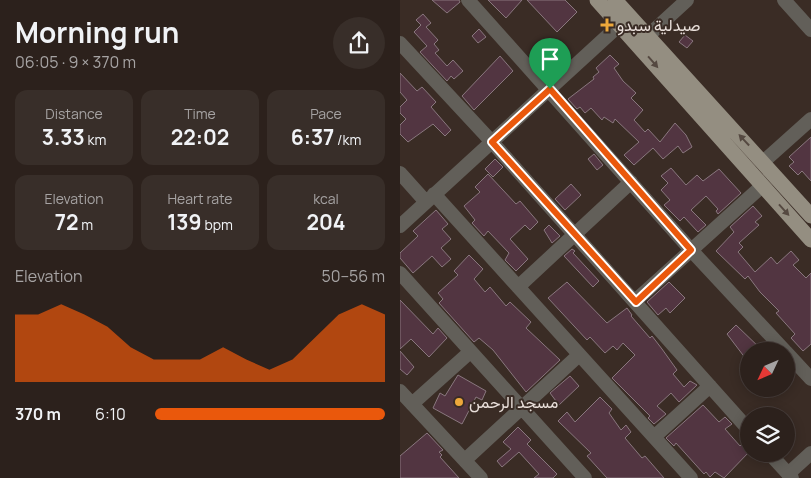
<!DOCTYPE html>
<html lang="en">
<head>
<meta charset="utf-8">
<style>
	:root { --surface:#2c211c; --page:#382e29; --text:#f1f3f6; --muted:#a6a3a3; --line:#483e3b; --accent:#ea580c }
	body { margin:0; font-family:Manrope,Vazirmatn,sans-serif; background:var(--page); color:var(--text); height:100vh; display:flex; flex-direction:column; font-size:19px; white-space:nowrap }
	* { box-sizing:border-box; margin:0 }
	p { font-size:16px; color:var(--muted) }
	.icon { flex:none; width:28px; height:28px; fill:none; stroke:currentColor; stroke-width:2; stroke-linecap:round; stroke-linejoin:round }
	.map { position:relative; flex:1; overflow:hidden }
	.sheet { display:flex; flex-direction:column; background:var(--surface); width:400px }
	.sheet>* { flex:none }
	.needle { width:32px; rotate:226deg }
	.fabs { position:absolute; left:340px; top:342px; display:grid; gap:10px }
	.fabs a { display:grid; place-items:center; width:55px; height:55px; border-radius:50%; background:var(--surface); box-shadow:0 2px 12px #0003,0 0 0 1px var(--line); font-size:25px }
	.pin { position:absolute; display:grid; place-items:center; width:42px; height:42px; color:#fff; margin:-51px -21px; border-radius:50% 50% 50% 0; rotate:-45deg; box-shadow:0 0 5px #0007 }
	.pin .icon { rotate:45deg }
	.round { display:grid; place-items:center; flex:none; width:52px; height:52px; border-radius:26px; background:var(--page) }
	.headline { display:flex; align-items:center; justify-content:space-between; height:85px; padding:0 15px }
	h1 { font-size:28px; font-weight:700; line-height:38px }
	.figures { display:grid; grid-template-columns:repeat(3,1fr); gap:8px; height:85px; padding:5px 15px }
	.figures div { display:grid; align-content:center; border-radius:12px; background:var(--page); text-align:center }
	.figures b { font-size:21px; font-weight:700 }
	.figures small { font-size:14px; font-weight:400 }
	.figures p { font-size:14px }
	.chart { height:140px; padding:10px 15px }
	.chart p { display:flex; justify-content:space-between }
	.chart svg { width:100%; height:90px; margin-top:5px; fill:var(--accent); opacity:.7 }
	ul { padding:0 15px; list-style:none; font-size:16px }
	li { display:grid; grid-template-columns:80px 60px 1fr; align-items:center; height:38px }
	li i { height:12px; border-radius:6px; background:var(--accent) }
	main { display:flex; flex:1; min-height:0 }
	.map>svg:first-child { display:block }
	.building { fill:#523541; stroke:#89777e }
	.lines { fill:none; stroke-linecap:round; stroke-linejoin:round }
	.minor { stroke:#625f59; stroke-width:14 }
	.major { stroke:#948e81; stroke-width:15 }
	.oneway { fill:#554941 }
	.route-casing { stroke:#fff; stroke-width:10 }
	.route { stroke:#ea580c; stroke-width:6 }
	.poi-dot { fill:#eda83b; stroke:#3a2c25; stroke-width:2 }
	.labels { text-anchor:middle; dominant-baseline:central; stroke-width:4; stroke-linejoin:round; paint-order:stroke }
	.poi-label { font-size:16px; fill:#eae0db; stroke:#3a2c25; text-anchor:start }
</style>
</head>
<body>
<main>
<section class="sheet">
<div class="headline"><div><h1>Morning run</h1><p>06:05 · 9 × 370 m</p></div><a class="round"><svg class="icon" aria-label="share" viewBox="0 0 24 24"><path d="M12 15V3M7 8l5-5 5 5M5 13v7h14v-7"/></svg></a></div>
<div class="figures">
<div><p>Distance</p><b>3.33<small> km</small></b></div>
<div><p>Time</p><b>22:02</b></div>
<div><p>Pace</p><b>6:37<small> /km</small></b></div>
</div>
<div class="figures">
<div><p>Elevation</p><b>72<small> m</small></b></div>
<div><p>Heart rate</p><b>139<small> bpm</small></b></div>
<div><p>kcal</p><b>204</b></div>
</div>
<div class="chart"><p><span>Elevation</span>50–56 m</p>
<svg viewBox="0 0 160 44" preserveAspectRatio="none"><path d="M0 44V11L10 11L20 6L30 11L40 17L50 27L60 33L70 33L80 33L90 27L100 33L110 38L120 33L130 22L140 11L150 6L160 11V44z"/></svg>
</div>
<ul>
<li><b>370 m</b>6:10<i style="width:100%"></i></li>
</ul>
</section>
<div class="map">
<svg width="411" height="478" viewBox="0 0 411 478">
	<rect width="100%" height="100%" fill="#3a2c25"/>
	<path class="building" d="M32 0H59L60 2 47 13Z
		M88 0H122L106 18Z
		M127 0H165L177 12 157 32Z
		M23 14 31 23 26 27 38 40 34 44 39 50 35 53 47 66 53 60 63 71 54 79 51 76 47 81 20 52 27 46 14 32 21 25 16 20Z
		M79 29 86 37 78 43 72 36Z
		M285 35 293 41 287 48 279 42Z
		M210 55 219 64 214 68 223 81 236 93 231 98 243 110 234 120 245 132 248 129 260 142 275 123 286 135 292 147 283 153 278 146 263 159 253 148 234 165 224 155 239 142 215 119 213 123 204 117 202 120 191 108 185 113 180 107 177 109 168 99 194 79 193 77 199 72 196 68Z
		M100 56 113 71 74 110 62 96Z
		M0 73 17 91 22 87 36 102 31 107 51 130 45 136 33 124 8 142 0 134V125L6 119 0 113V107L7 100 0 92Z
		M411 137V181L402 171 398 175 389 166 394 162 389 157Z
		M194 154 203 165 197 170 188 159Z
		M95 159 103 167 93 177 85 169Z
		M271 168 286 185 297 175 303 181 319 169 341 193 318 214 316 211 318 209 306 196 291 210 306 225 298 232 284 217 280 221 264 205 270 200 261 190 268 183 261 176Z
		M88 174 116 204 120 201 138 222 130 230 125 225 110 239 128 259 116 271 105 260 109 253 88 231 84 236 72 223 75 220 64 206 80 192 75 187Z
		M171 184 181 195 165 210 155 199Z
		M353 206 362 216 355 222 359 225 339 243 343 247 338 252 355 272 371 257 377 264 391 251 399 260 393 265 406 278 411 273V344L403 351 391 338 395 334 376 313 379 311 360 292 348 276 345 279 316 251 334 232 330 227Z
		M36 210 48 224 42 229 51 239 41 248 51 259 42 267 32 256 13 273 0 258V253L18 236 13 231Z
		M149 225 160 236 152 243 144 230Z
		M172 249 175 251 173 253 199 281 193 287 164 256Z
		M69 255 83 269 74 279 85 292 90 287 106 306 110 302 131 322 126 328 160 360 126 392 93 350 79 338 74 342 39 303 43 299 38 293 58 275 54 271Z
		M167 282 207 323 227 308 232 315 231 316 250 338 252 336 262 349 277 370 273 374 284 387 290 381 297 385 279 402 271 393 257 406 266 414 254 424 248 418 250 416 212 378 235 355 223 343 217 350 213 346 205 353 190 337 187 340 148 298Z
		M269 282 285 298 270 313 266 308 258 315 247 302Z
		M0 300 33 334 38 328 47 338 29 357 11 339 0 349Z
		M336 325 363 351H349V363L327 334Z
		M0 351 14 367 7 375 0 369Z
		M58 375 86 391 82 400 76 397 62 424 33 408 40 393 45 396Z
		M170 376 179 386 159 405 150 393Z
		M200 397 212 409 209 413 221 430 226 425 231 432 225 438 242 458 245 456 264 478H207L187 456 191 453 158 421 167 412 175 422Z
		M303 405 319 422 325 417 332 424 325 429 340 446 344 442 349 447V452L324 478 315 472 310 477 306 472 304 474 276 443 274 446 266 438Z
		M118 427 131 440 127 444 157 474 153 478H134L139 474 119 452 102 467 97 461 111 449 103 442Z
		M27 433 43 450 39 452 42 455 40 457 59 478H0V456Z"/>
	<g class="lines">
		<path class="minor" d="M68 0 291 250 385 351
			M384 0 411 30
			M0 43 92 142 349 430
			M239 44 287 0
			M363 162 411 119
			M0 173 26 202
			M34 194 291 478
			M0 226 228 17
			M0 273 185 478
			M118 287 231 182
			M235 301 362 186
			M386 352 411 379
			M0 391 81 478
			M12 404 70 352
			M254 437 310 386
			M370 454 392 478
			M65 460 179 355
			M388 474 411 453"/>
		<path class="major" d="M197 0 411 240
			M215 0 411 216"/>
	</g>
	<defs><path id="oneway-solid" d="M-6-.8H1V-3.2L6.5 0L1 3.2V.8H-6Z" transform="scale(1.25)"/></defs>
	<g class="oneway">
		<use href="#oneway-solid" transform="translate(253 62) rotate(49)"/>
		<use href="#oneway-solid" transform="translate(344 140) rotate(-133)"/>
		<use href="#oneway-solid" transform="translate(384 210) rotate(48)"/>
	</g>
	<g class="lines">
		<defs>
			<path id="route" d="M150 89 291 250 236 302 92 142Z"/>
		</defs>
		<use href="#route" class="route-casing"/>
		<use href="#route" class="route"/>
	</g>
	<g class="poi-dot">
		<path d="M204.5 17.5h5v5h5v5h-5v5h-5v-5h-5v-5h5z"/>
		<circle cx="59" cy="402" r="5"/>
	</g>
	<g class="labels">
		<g class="poi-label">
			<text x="217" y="25">صيدلية سبدو</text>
			<text x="69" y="402">مسجد الرحمن</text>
		</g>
	</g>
</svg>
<div class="fabs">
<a><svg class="needle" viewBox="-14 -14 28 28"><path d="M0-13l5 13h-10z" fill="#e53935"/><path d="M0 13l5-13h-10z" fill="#a6a3a3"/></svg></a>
<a><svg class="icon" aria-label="layers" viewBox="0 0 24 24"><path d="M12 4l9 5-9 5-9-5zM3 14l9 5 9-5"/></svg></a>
</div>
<div class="pin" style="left:150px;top:89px;background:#1e9e55"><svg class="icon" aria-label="arrive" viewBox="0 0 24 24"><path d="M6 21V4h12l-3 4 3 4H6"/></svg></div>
</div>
</main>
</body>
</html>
